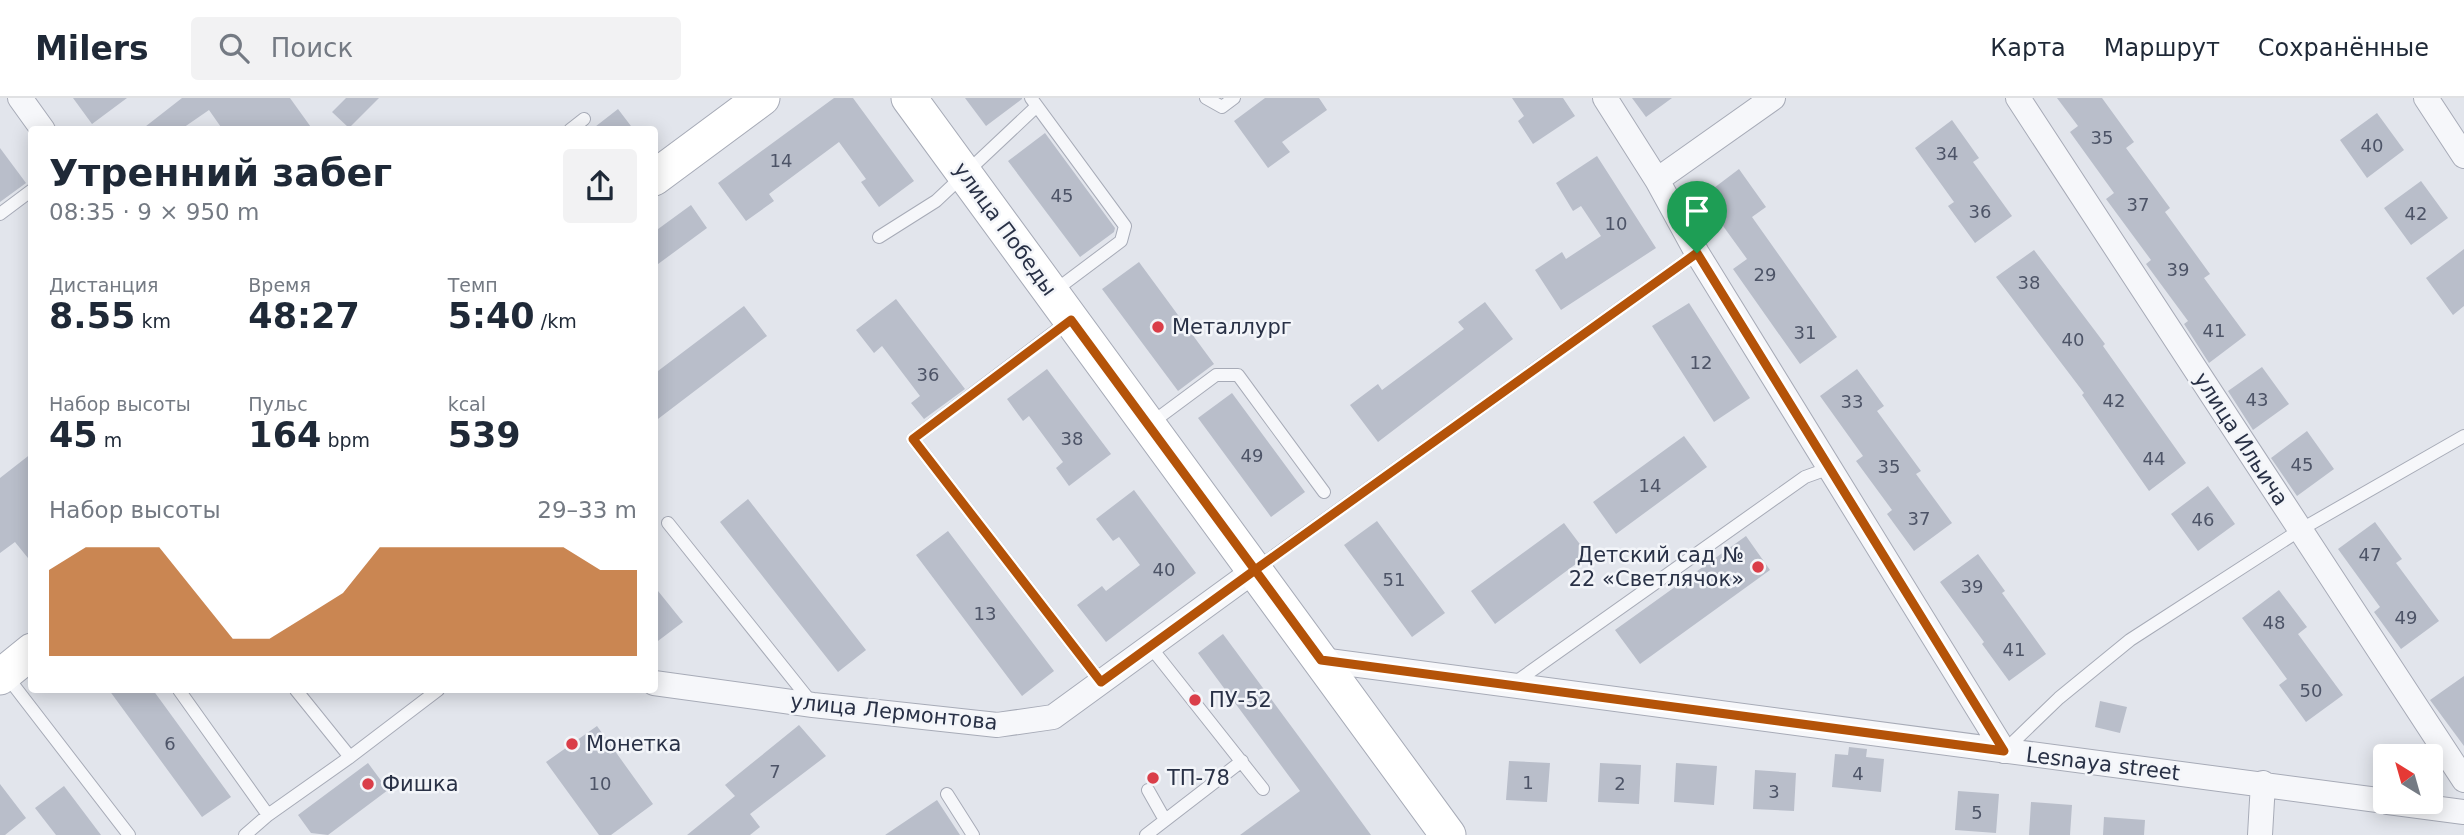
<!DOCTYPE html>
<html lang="ru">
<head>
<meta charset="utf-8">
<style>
	:root { --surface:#fff; --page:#f2f2f3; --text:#1f2937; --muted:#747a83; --line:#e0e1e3; --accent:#b45309 }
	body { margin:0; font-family:"DejaVu Sans",sans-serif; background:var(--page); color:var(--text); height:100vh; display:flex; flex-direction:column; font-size:26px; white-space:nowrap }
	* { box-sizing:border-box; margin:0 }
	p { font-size:23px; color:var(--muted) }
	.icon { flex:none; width:38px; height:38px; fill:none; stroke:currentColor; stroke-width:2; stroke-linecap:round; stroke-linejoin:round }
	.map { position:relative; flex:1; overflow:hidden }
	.sheet { position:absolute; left:28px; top:28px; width:630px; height:567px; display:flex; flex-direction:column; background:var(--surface); border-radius:7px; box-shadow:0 4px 18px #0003 }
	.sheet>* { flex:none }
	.needle { width:46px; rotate:323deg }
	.tools { position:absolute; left:2373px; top:646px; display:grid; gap:14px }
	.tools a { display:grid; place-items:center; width:70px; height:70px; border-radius:7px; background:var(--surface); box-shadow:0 4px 18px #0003; font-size:35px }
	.pin { position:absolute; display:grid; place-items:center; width:60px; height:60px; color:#fff; margin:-72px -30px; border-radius:50% 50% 50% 0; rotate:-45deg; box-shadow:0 0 7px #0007 }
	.pin .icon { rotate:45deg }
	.round { display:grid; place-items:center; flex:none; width:74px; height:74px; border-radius:7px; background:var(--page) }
	.headline { display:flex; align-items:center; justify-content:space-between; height:119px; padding:0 21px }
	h1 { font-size:38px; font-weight:800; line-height:52px }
	.metrics { display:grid; grid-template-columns:repeat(3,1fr); gap:10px; height:119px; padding:7px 21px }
	.metrics div { display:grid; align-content:center }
	.metrics b { font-size:35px; font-weight:800 }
	.metrics small { font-size:19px; font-weight:400 }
	.metrics p { font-size:19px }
	.chart { height:196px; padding:14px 21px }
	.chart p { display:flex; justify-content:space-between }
	.chart svg { width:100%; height:126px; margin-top:7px; fill:var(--accent); opacity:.7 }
	header { display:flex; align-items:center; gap:42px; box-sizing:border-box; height:98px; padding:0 35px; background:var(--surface); border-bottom:2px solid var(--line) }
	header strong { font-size:33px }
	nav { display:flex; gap:38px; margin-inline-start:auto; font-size:24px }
	.search { width:490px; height:63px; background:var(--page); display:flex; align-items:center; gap:18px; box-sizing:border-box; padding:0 24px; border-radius:7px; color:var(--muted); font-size:26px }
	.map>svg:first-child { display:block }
	.building { fill:#b9beca }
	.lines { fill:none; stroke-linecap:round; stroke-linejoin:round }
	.lane-casing { stroke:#a7abb7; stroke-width:14 }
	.street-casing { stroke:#a7abb7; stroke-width:26 }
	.secondary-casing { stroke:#a7abb7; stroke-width:37 }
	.lane { stroke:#f6f7fa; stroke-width:12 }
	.street { stroke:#f6f7fa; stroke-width:24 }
	.secondary { stroke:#fff; stroke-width:35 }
	.route-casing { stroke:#fff; stroke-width:14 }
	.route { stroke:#b45309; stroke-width:9 }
	.poi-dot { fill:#da3e49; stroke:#f3f5f9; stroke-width:2.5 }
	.labels { text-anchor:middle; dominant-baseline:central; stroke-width:5; stroke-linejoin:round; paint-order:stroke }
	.number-label { font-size:18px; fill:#4d5467 }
	.street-label { font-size:21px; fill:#293146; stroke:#f3f5f9 }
	.poi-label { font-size:21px; fill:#293146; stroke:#f3f5f9; text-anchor:start }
</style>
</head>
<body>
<header>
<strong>Milers</strong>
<div class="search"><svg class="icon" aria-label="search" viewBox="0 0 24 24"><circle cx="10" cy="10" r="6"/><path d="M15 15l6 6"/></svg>Поиск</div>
<nav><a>Карта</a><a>Маршрут</a><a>Сохранённые</a></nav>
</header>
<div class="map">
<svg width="2464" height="737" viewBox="0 0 2464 737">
	<rect width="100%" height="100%" fill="#e2e5ec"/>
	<path class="building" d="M73 0H127L92 26Z
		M182 0H290L313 32H223L209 12 180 32H141Z
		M346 0H379L349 30 332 14Z
		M834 0H853L914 83 879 109 861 84 866 81 839 44 769 96 774 103 746 123 718 85Z
		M965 0H1022V1L986 28Z
		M1265 0H1319L1327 12 1282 44 1290 54 1268 70 1234 23Z
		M1512 0H1563L1575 18 1533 46 1518 23 1524 18Z
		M1632 0H1672L1646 19Z
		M2057 0H2102L2134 44 2126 50 2170 110 2165 114 2210 176 2204 180 2246 237 2209 265 2184 226 2188 223 2146 166 2151 162 2106 101 2114 95 2070 34 2078 28Z
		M618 11 634 32H591Z
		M2377 15 2404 52 2367 80 2340 42Z
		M1952 22 1979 60 1973 64 2012 118 1975 145 1948 108 1954 104 1915 50Z
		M1045 35 1115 130 1114 134 1080 159 1008 63Z
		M0 50 26 85 0 104Z
		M1597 58 1656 150 1561 212 1535 172 1562 154 1566 161 1601 138 1581 108 1573 113 1556 85Z
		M1739 71 1766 109 1752 119 1837 239 1800 266 1733 171 1747 161 1702 99Z
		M2421 83 2448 120 2411 147 2384 110Z
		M691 107 707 130 654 169V134Z
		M2464 151V208L2453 217 2426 180Z
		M2034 152 2105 246 2103 248 2186 365 2149 393 2082 297 2084 295 1996 179Z
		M1139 164 1214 266 1178 293 1102 191Z
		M896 201 965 291 924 321 911 305 920 298 882 248 874 255 856 232Z
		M1485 204 1513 241 1378 344 1350 307 1378 286 1382 292 1464 231 1458 224Z
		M1689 205 1750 300 1714 324 1652 228Z
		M744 208 767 238 654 324V276Z
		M2262 269 2289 306 2253 332 2228 293Z
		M1047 271 1111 356 1069 388 1056 370 1063 364 1029 318 1023 323 1007 301Z
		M1857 271 1884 308 1877 313 1921 373 1916 376 1952 425 1914 453 1887 416 1892 412 1856 363 1863 358 1820 298Z
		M1232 295 1305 394 1271 419 1198 320Z
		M2307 333 2334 371 2297 398 2271 360Z
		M1684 338 1707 369 1616 436 1593 404Z
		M32 355V465L15 444 0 455V380Z
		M2208 388 2235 426 2198 453 2171 416Z
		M1134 392 1196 475 1106 544 1077 507 1102 488 1106 493 1140 467 1119 439 1113 443 1096 421Z
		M748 401 866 552 838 574 720 424Z
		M1377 423 1445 515 1412 539 1344 447Z
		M2375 424 2402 461 2396 465 2439 523 2401 551 2374 514 2380 509 2338 451Z
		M1564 425 1588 457 1495 526 1471 493Z
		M948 433 1054 573 1022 598 916 457Z
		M1746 438 1770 472 1640 566 1615 532Z
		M1978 456 2005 493 2002 495 2046 556 2009 583 1982 546 1984 544 1940 484Z
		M654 488 683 524 654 546Z
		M2279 492 2307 529 2298 536 2343 597 2306 624 2279 587 2287 581 2242 520Z
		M1223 536 1325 674 1371 737H1240L1300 693 1198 555Z
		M2464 578V648L2430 602Z
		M109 592H153L231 699 202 719Z
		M2100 603 2127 609 2120 635 2095 629Z
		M799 627 826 658 750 716 760 729 750 737H687L735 698 725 687Z
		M597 628 653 706 611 737H599L546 664Z
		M1849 649 1867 651 1866 659 1884 661 1881 694 1832 689 1835 656 1848 657Z
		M1509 663 1550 665 1547 704 1506 702Z
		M368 665 388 692 328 737 311 735 298 717Z
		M1600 665 1641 667 1639 706 1598 704Z
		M1676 665 1717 668 1714 707 1674 704Z
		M1755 672 1796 675 1794 713 1753 711Z
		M0 686 26 720 5 737H0Z
		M64 688 101 737H56L35 710Z
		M1958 693 1999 696 1996 735 1955 732Z
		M937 702 960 737H885Z
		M2031 704 2072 707 2070 737H2029Z
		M2104 719 2145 722 2144 737H2103Z"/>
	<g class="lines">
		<defs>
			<path id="lane" d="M1031 0 1125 128 1121 143 1053 194
				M1206 0 1222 9 1234 0
				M570 32 584 21
				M0 116 32 92
				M879 139 936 103 1037 8
				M1070 222 913 341 1101 584
				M1150 326 1216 277H1238L1324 394
				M668 425 811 604
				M1256 471 1697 155
				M1149 547 1263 691
				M5 576 129 737
				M1513 586 1805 379 1830 370
				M179 592 268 717
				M296 592 350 659
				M2004 653 2059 600 2130 542 2300 432 2464 338
				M1148 692 1165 722
				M947 696 973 737
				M245 737 268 717 350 659 438 592
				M1146 737 1242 663"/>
			<path id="street" d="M20 0 43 32
				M1605 0 1657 82 1697 155 2004 653
				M2018 0 2464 682
				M2426 0 2464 58
				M1657 82 1773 0
				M1321 562 2385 703
				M654 585 813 607 997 627 1053 619 1255 472
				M2388 704 2464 714
				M2260 737 2263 685"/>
			<path id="secondary" d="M909 0 1448 737
				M654 80 762 0
				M0 579 32 553"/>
		</defs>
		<use href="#lane" class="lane-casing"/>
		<use href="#street" class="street-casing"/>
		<use href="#secondary" class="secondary-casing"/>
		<use href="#lane" class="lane"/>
		<use href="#street" class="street"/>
		<use href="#secondary" class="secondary"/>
	</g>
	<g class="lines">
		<defs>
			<path id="route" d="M1697 155 1255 472 1071 222 913 341 1101 584 1255 472 1321 562 2004 653 1697 155"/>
		</defs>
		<use href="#route" class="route-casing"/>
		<use href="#route" class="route"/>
	</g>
	<g class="poi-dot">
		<circle cx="1158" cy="229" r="7"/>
		<circle cx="1758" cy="469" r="7"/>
		<circle cx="1195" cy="602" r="7"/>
		<circle cx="572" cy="646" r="7"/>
		<circle cx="1153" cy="680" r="7"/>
		<circle cx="368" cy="686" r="7"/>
	</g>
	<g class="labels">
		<g class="number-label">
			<text x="2102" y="39">35</text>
			<text x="2372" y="47">40</text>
			<text x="1947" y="55">34</text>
			<text x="781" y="62">14</text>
			<text x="1062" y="97">45</text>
			<text x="2138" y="106">37</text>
			<text x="1980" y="113">36</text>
			<text x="2416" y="115">42</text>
			<text x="1616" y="125">10</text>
			<text x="2178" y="171">39</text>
			<text x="1765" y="176">29</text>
			<text x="2029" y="184">38</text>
			<text x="2214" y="232">41</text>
			<text x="1805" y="234">31</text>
			<text x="2073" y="241">40</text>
			<text x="1701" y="264">12</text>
			<text x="928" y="276">36</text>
			<text x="2257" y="301">43</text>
			<text x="2114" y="302">42</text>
			<text x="1852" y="303">33</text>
			<text x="1072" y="340">38</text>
			<text x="1252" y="357">49</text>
			<text x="2154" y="360">44</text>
			<text x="2302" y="366">45</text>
			<text x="1889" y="368">35</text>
			<text x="1650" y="387">14</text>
			<text x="1919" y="420">37</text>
			<text x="2203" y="421">46</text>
			<text x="2370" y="456">47</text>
			<text x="1164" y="471">40</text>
			<text x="1394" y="481">51</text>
			<text x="1972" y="488">39</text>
			<text x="985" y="515">13</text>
			<text x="2406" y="519">49</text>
			<text x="2274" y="524">48</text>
			<text x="2014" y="551">41</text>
			<text x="2311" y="592">50</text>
			<text x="170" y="645">6</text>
			<text x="775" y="673">7</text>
			<text x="1858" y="675">4</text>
			<text x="1528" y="684">1</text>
			<text x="600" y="685">10</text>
			<text x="1620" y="685">2</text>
			<text x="1774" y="693">3</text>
			<text x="1977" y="714">5</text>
		</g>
		<g class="street-label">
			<text transform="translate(1005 131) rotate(54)">улица Победы</text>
			<text transform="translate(2241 341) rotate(57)">улица Ильича</text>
			<text transform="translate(894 614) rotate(6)">улица Лермонтова</text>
			<text transform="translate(2103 666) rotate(7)">Lesnaya street</text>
		</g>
		<g class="poi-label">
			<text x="1172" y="229">Металлург</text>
			<text x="1744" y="457" text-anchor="end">Детский сад №<tspan x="1744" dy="24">22 «Светлячок»</tspan></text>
			<text x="1209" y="602">ПУ-52</text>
			<text x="586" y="646">Монетка</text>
			<text x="1167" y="680">ТП-78</text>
			<text x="382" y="686">Фишка</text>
		</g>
	</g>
</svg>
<div class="tools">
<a><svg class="needle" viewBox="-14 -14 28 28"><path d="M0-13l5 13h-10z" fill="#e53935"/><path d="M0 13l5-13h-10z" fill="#747a83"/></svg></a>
</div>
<div class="pin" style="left:1697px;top:155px;background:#1e9e55"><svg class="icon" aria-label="arrive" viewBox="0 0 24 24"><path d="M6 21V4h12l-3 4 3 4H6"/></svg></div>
<section class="sheet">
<div class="headline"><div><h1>Утренний забег</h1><p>08:35 · 9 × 950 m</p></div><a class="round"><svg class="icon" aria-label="share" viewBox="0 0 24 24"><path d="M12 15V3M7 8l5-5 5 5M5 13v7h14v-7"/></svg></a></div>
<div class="metrics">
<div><p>Дистанция</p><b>8.55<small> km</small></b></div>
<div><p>Время</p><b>48:27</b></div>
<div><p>Темп</p><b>5:40<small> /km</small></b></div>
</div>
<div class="metrics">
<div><p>Набор высоты</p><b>45<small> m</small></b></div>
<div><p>Пульс</p><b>164<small> bpm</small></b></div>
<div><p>kcal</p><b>539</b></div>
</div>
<div class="chart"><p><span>Набор высоты</span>29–33 m</p>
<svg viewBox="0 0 160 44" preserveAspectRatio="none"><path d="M0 44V14L10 6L20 6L30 6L40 22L50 38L60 38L70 30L80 22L90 6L100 6L110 6L120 6L130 6L140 6L150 14L160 14V44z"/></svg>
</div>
</section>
</div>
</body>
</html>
